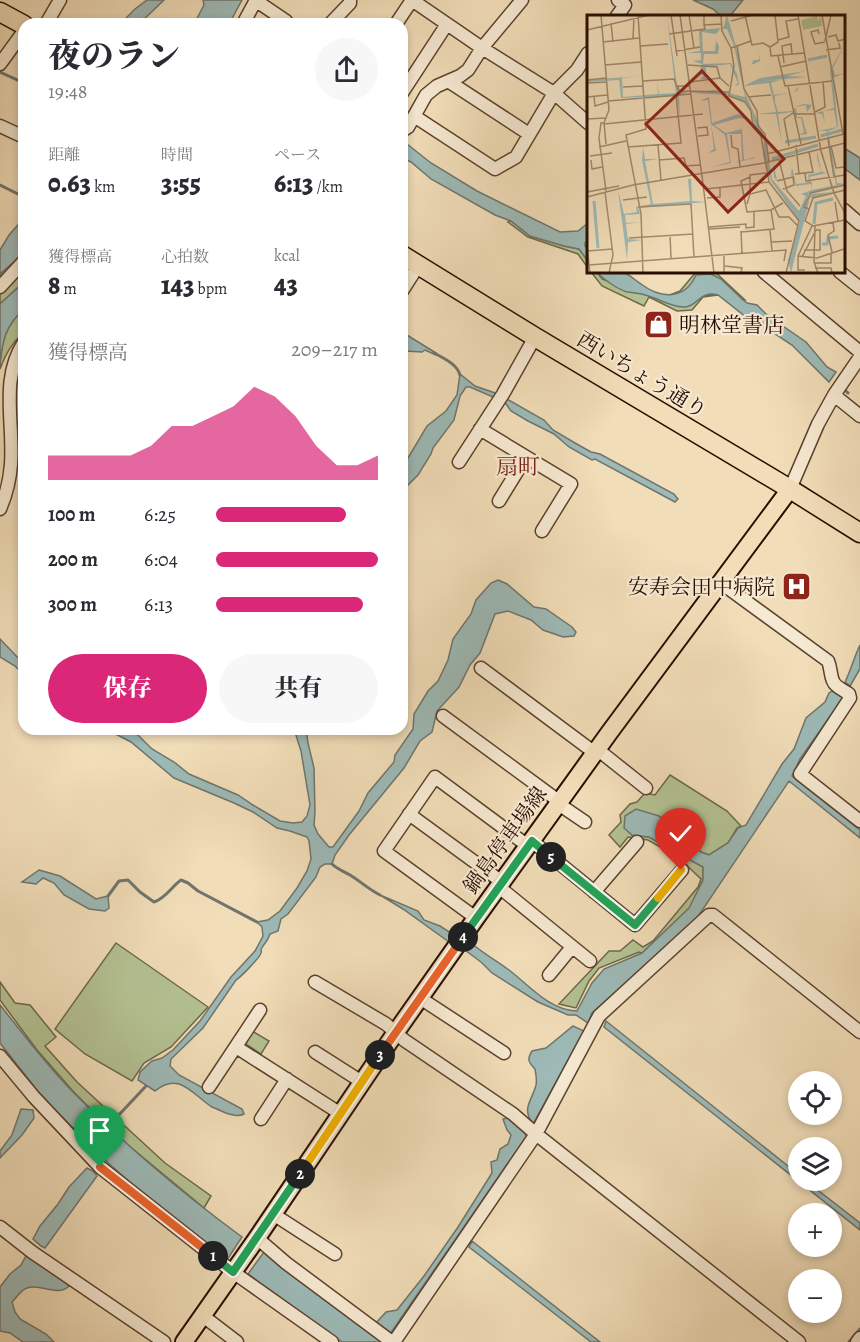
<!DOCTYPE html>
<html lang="ja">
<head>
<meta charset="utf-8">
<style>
	:root { --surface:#fff; --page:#f7f7f7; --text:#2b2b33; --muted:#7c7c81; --accent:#db2777 }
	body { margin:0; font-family:Alegreya,"Noto Serif JP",serif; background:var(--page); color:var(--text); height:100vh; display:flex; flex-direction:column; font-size:22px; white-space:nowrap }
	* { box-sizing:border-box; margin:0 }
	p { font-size:20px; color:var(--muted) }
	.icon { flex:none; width:33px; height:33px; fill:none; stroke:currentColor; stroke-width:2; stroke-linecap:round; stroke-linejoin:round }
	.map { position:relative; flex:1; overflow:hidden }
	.panel { position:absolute; left:18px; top:18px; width:390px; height:717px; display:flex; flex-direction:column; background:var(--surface); border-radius:18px; box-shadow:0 3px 9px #0003 }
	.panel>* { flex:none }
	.buttons { position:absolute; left:788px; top:1071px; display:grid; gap:12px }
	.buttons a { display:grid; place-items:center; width:54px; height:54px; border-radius:50%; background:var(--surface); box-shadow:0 3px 9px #0003; font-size:30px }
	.pin { position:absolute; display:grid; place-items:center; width:51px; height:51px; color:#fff; margin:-62px -26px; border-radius:50% 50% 50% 0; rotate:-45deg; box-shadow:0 0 6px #0007 }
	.pin .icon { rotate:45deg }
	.km { position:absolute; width:30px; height:30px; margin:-15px; border-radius:50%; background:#222; color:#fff; font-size:16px; line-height:30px; text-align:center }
	.round { display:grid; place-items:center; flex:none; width:63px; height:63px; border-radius:32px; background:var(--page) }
	.headline { display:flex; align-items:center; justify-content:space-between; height:102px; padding:0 30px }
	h1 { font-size:33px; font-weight:800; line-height:45px }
	.stats { display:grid; grid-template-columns:repeat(3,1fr); gap:9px; height:102px; padding:6px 30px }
	.stats div { display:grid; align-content:center }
	.stats b { font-size:26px; font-weight:800 }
	.stats small { font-size:16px; font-weight:400 }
	.stats p { font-size:16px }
	.chart { height:168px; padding:12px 30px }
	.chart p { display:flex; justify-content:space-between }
	.chart svg { width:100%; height:108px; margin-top:6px; fill:var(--accent); opacity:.7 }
	.action { display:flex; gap:12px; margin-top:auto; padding:12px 30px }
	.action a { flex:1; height:69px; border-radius:36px; background:var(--accent); color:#fff; font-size:24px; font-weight:800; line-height:69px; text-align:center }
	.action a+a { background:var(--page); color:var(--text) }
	ul { padding:0 30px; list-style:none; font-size:20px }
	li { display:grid; grid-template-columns:96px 72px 1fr; align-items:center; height:45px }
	li i { height:15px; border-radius:8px; background:var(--accent) }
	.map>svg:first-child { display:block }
	.green { fill:#b4c293; stroke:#6e684a; stroke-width:1.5 }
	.water { fill:#9dbab7; stroke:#6f756e; stroke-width:1.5 }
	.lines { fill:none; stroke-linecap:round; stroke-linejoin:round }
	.stream { stroke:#6f756e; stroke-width:3 }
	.minor-casing { stroke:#5b412e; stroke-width:15 }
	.major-casing { stroke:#290d00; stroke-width:20 }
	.highway-casing { stroke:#290d00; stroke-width:21 }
	.minor { stroke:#f6e9d1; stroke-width:12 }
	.major { stroke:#f1ddb8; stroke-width:16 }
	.highway { stroke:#f1ddb8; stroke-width:18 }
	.split-1-casing { stroke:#fff; stroke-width:12 }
	.split-2-casing { stroke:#fff; stroke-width:12 }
	.split-3-casing { stroke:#fff; stroke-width:12 }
	.split-4-casing { stroke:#fff; stroke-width:12 }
	.split-5-casing { stroke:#fff; stroke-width:12 }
	.split-6-casing { stroke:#fff; stroke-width:12 }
	.split-7-casing { stroke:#fff; stroke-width:12 }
	.split-1 { stroke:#f0652b; stroke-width:8 }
	.split-2 { stroke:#22a559; stroke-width:8 }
	.split-3 { stroke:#f5b400; stroke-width:8 }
	.split-4 { stroke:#f0652b; stroke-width:8 }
	.split-5 { stroke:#22a559; stroke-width:8 }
	.split-6 { stroke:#22a559; stroke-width:8 }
	.split-7 { stroke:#f5b400; stroke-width:8 }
	.labels { text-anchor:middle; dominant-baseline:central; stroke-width:4.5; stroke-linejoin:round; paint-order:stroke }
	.poi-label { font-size:21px; fill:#290d00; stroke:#f6e9d1; text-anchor:start }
	.street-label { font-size:21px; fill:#290d00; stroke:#f6e9d1 }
	.neighbourhood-label { font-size:22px; fill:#7a1f14; stroke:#f6e9d1 }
	.inset-river { fill:none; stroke:#9dbab7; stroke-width:3 }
	.inset-road { fill:none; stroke:#a18a6e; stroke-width:1.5 }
	.view { fill:#8f2418; fill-opacity:0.15; stroke:#8f2418; stroke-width:3 }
	.inset-edge { fill:none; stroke:#290d00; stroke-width:3 }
</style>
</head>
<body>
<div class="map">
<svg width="860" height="1342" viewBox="0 0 860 1342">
	<rect width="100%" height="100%" fill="#f1ddb8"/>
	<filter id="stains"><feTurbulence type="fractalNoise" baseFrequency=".00333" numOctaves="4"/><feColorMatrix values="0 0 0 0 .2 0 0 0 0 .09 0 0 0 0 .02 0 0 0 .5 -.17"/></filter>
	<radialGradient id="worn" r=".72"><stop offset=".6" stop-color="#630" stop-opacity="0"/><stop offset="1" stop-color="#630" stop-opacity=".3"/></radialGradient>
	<path class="green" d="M511 221 530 236 564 246 579 249 588 261V268L578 254 528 237 508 222Z
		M24 248V282L0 304V274L17 259Z
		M591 272H597L602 279 634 292 648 295 672 304 691 305C699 298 707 292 718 295L703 297 692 310 677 311 649 297 644 306 602 286Z
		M696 272H715L745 300H743L721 279 692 284 683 293 670 295 680 291Z
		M24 309V332C12 343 6 353 0 369 0 344 5 326 24 309Z
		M670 775 727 811 741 826 737 828 728 843 709 855 701 852 688 837 631 835 649 837 703 867V880L690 908 642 953 639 952 599 968 589 981 576 1008 559 1004 609 951H620L633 940 643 947 653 941 698 887 701 879 678 857 648 840 628 837 620 847 609 835 621 822 620 815 630 804 637 802 645 793 655 795Z
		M116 943 208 1007 171 1047 144 1063 132 1081 85 1054 55 1029Z
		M0 982 15 1003 30 1005 56 1037 45 1046 77 1082 165 1163 211 1196 204 1208 116 1135 72 1090 37 1050 0 1000Z
		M252 1031 269 1041 261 1054 246 1044Z"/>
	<path class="water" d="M147 0H164L139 24H127L124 20 135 9Z
		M203 0H242L229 24H194L204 5Z
		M693 0H743L730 16H721L713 9Z
		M402 140 431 163 477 191 560 232 578 231 588 223V239L585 243V246L588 250V261L579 249 564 246 530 236 511 221 495 215 431 179 411 162 402 158Z
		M844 148 860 158V180L844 168Z
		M24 218V248L17 259 0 274V250L9 235Z
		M597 272C604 271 613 270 621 272 629 273 634 280 641 284 661 299 685 300 696 275L711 274 721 279 743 300 747 303 757 305 767 315 806 342 827 367 836 372 829 382 792 345 757 322 751 321 718 295C700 290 698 306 685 307 672 308 658 298 645 295 639 293 633 293 627 292 617 289 603 279 597 272Z
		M24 282V309C5 326 3 340 0 363V304Z
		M402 332 436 353V355L425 350 422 352 405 351 402 348Z
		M460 374 475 386 498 394 544 420 553 430 575 443 591 452 600 454 674 494 678 499 675 502 595 459 592 460 569 447 554 434 528 421 511 411 504 401 497 397H493L470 387H466L460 396 454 420 433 448 431 454 418 475 405 488 402 493V468L427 426 446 411 457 395Z
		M498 580 507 584 534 607 546 609 572 627 576 632 574 636 563 637 543 630 531 620 508 611 495 614 480 653 470 665 459 687 437 711 432 732 420 741 404 768 349 835 335 855 332 864H325L320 867 316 877 288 914 281 919 278 931 270 934C268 940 267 941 263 946 258 953 264 948 260 955 258 959 241 977 236 980L203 1028 171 1059 170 1066 179 1075 242 1109 244 1114C238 1117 232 1115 226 1113 221 1111 217 1109 212 1107 192 1094 179 1071 155 1091L138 1080 140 1072 152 1061 162 1058 173 1050 200 1021 231 977 255 951 263 936 262 927 257 922 268 920 280 911 297 888 307 871 311 859 309 841 307 837 290 831 277 828 253 812 234 803 174 778 131 742 106 729H126L138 735 152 749 174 762 189 774 238 795 253 805 280 821 293 823 302 822 307 816 310 805 301 751 294 729H306L308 743 314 768 315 812 314 825 318 834 329 847H333L359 811 368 793 394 762 395 755 413 729 414 714 428 691 438 681 448 660 453 639 471 614 476 600 491 583Z
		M0 639 24 664V675L15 666 0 657Z
		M860 645V669L850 686 845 682C851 670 854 657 860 645Z
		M832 691 843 694V698L800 759 792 776 860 830V838L789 781 697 918 592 1013 588 1023 576 1015H568L538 1002 492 973 481 962 465 950 470 942C482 953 496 960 509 970 530 986 549 1010 577 1011L592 983 604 969 642 953 689 908 703 880V867L649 837 632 835 624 828 625 816 636 809 659 816 688 837 701 852 709 855 728 843 738 828 746 825 782 764 794 749 806 718 825 702 829 693Z
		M39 870 60 876 96 899 108 896 109 908 105 911 89 909 64 895 54 883 43 878 36 884 22 882Z
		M380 895 418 911 424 920 440 926 454 935 449 942 403 909Z
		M0 1005C24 1035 47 1066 74 1093 126 1146 182 1193 242 1237L227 1260 134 1186 104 1159 44 1099 0 1043Z
		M606 1021 798 1174V1180L806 1181 860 1223V1230L604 1027Z
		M573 1026 584 1031 533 1124C521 1108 532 1101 536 1085 537 1080 536 1074 535 1069 528 1062 527 1059 532 1051L546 1048Z
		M21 1109 33 1110 34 1118 22 1135 0 1158V1151L12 1135Z
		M508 1118 525 1132 526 1137 390 1334 376 1323 386 1312 397 1310 424 1276 458 1227 492 1173 491 1162 497 1160 500 1149 508 1144 511 1135 507 1130 503 1119Z
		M87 1168 93 1171 97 1176 45 1248 41 1246 33 1239 40 1226 58 1204 69 1187Z
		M472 1241 600 1342H591L469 1247Z
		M264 1252 384 1342H342L248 1274Z
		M27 1254 70 1285C59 1298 41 1283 27 1288 21 1290 16 1298 12 1302L15 1312 20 1319 46 1334 54 1342H23L10 1333 0 1331V1287L10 1274 21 1265Z"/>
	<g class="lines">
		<path class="stream" d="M0 72 24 83
			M0 185 24 197
			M434 353C443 358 457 364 460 375
			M842 387 848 393
			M332 864C337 869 343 871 350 875 360 881 368 889 380 895
			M108 896 119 881 128 880 140 892 154 902C166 898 171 887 181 880L188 883 198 891 257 922
			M116 1118 146 1086
			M849 1342 860 1329"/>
		<defs>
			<path id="minor" d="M255 0 286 21
				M412 0 482 48 554 93 588 123
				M617 16 625 5 618 0
				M46 24 60 0
				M243 24 256 0
				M330 24 350 3V0
				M396 24 412 0
				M0 64 24 31
				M448 81 529 134
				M402 93 447 24
				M414 116 495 169 516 157 554 93 577 70 588 53
				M0 126 24 137
				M402 131 408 127 426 95 437 86 460 76 468 70 482 48 522 0
				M844 210 860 224
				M764 272 860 352
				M840 272 860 288
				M0 287 24 261
				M402 291 418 266
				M834 395 860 416
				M480 429 571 484 542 531
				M459 462 503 394 535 337
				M790 489 818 424 834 395 860 357
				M499 501 526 457
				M0 509C6 495 10 479 11 464 14 421 0 379 24 342
				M721 583 828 661C831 668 830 674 833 681 835 687 844 690 849 694L850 698 800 774 860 821
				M481 668 595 753
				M443 716 560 802 563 807 585 822
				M597 749 646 788
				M409 814 502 882
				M532 841 635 925 682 870
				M499 887 590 961
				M594 892 637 842
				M476 918 384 851 435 777 528 846
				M549 975 572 947
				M315 982 386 1024 404 1040 513 1114 536 1134 799 1342
				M420 998 504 1053
				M236 1047 341 1114
				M315 1052 362 1082
				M0 1056 34 1097 100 1167 233 1272 332 1342
				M209 1087 260 1010
				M261 1119 287 1079
				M273 1214 335 1254
				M0 1227 32 1252 164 1342
				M257 1238 286 1263 392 1342
				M203 1316 237 1342
				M394 1342 536 1134 599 1016 709 915H713L860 1032
				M857 1342 860 1338"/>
			<path id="major" d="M184 1342 257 1238 396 1032 476 918 609 733 790 489"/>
			<path id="highway" d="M0 12 24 25
				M402 255 535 337 790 489 860 533"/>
		</defs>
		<use href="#minor" class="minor-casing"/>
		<use href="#major" class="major-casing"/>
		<use href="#highway" class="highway-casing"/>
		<use href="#minor" class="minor"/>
		<use href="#major" class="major"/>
		<use href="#highway" class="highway"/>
	</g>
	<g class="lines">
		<defs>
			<path id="split-1" d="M100 1167 213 1256"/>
			<path id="split-2" d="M213 1256 233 1272 300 1174"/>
			<path id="split-3" d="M300 1174 380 1055"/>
			<path id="split-4" d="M380 1055 463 937"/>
			<path id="split-5" d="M463 937 532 841 551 857"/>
			<path id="split-6" d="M551 857 635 925 658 898"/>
			<path id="split-7" d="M658 898 681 870"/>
		</defs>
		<use href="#split-1" class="split-1-casing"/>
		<use href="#split-2" class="split-2-casing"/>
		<use href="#split-3" class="split-3-casing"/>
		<use href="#split-4" class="split-4-casing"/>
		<use href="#split-5" class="split-5-casing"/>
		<use href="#split-6" class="split-6-casing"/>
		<use href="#split-7" class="split-7-casing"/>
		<use href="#split-1" class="split-1"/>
		<use href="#split-2" class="split-2"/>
		<use href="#split-3" class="split-3"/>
		<use href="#split-4" class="split-4"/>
		<use href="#split-5" class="split-5"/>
		<use href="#split-6" class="split-6"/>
		<use href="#split-7" class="split-7"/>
	</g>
	<defs>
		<symbol id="shop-square" viewBox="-11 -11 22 22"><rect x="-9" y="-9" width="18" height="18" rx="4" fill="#8f2418" stroke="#f6e9d1"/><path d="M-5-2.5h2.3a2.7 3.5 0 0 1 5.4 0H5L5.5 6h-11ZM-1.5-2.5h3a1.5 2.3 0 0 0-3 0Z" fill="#fff"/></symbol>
		<symbol id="hospital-square" viewBox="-11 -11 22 22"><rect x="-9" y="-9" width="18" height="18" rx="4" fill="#8f2418" stroke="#f6e9d1"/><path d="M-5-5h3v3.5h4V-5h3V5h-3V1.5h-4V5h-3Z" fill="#fff"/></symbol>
	</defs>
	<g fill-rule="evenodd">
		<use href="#shop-square" x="642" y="308" width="33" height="33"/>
		<use href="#hospital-square" x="780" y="570" width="33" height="33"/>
	</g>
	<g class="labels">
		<g class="poi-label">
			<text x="679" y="325">明林堂書店</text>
			<text x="775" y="587" text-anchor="end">安寿会田中病院</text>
		</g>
		<g class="street-label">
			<text transform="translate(642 375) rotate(31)">西いちょう通り</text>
			<text transform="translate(505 840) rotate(-54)">鍋島停車場線</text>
		</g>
		<g class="neighbourhood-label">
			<text x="518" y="467">扇町</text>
		</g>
	</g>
	<g transform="translate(587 15)">
		<rect width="258" height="258" fill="#f1ddb8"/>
		<path d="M230 1 231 6 234 1 235 11 216 15 214 5Z" fill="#b4c293"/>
		<path d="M80 0 91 77 103 76 92 81 93 102 90 81 34 83 32 65 0 67V65L54 61 35 63 36 82 71 79 70 66 72 79 89 78ZM140 0 154 49 156 74 178 122 185 164 212 196 219 181 214 179 225 175 224 169 209 171 205 160 189 165 187 162 186 147 190 165 204 160 205 152 209 169 218 168 222 166 221 160 234 157 230 143V136L234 156 239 158 222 162 225 168V175L249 170 240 116H232L250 112 247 95 236 96 238 108 235 99 229 98 247 93 243 55 258 29 246 53 248 60 258 58 246 63 251 112 241 116 250 168 258 169 222 179 216 195 225 179 245 177 223 183 204 258 201 245 213 207 184 166 176 141 177 123 167 111 165 96 158 87 140 80 106 78 127 75 158 82 147 31 140 14H136ZM134 13 129 19 115 17 116 36H128L129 26 132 31 131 39H117L116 49 144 48 150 59 152 69 151 70 147 71 151 68 143 49 119 52V64H114L117 60 109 59 116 57 113 55 115 49 106 46 114 45V38H100L113 36 112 15ZM173 39V63L219 56 200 61 220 62 174 66 193 65 184 68 187 80 207 77 212 71 210 76 188 81V87L191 97 206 96 210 91 217 89 225 90 220 97 219 90 209 92 210 102H215L220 119 212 120 217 117 214 103H209L205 97 191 99 195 128 189 99H171L189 97 182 68 157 71 173 63V46L164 50 167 45H172ZM122 82 125 108 151 99 165 105 152 103 127 110 139 118 155 114 157 144 158 145 167 142 168 143 147 148 155 145 154 119H140L144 148 122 153 143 147 138 120 124 109 129 136 121 138 127 134 121 85 113 86ZM56 132 58 144H71L58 146 66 189 103 186 101 164H104L105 186 119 187 51 193 53 199 38 200 39 208 54 207 39 209 41 224 55 225 41 227 40 245 31 175 37 199 50 197 49 192 64 189 55 145Z" fill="#9dbab7"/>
		<path class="inset-river" d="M221 45 240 41M234 121 255 115M198 127 229 122M185 144 231 130M7 186 11 233M227 209 229 188 246 184M235 229H240L241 223 251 222"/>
		<path class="inset-road" d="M14 0 22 95 17 108 19 129M51 0 59 114 39 120 54 199 56 258M84 0 90 41M93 0 115 161M102 0 107 33M117 0V10L135 9M134 0 135 16 144 33M158 0 164 26 144 33 147 51 142 81 158 87 164 96 166 112 174 121 182 167 212 206 199 258M188 0 191 27 183 32 184 41 217 38M211 0 234 136 247 178 258 198M235 0 256 119M144 6 166 0M24 8 26 27M0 15 62 0M82 19 118 14 117 10M232 19 231 15 224 17 228 29 238 27M241 22 249 20 251 26 258 24M46 23 47 3M191 25 202 22 199 6 211 4M164 26 165 30 176 28 183 32M238 26 244 0M16 27 52 23M150 30 157 74 170 96 171 111 178 119 182 146M53 31 81 29M239 35 253 33 252 28M90 36 113 32M191 41 198 71 245 66M197 48 195 31 204 29 205 40M18 50 54 47M101 50 130 52 133 63M193 52 219 46M0 65 19 63M56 66 87 64 91 75M103 67 133 63 142 71M0 68 20 67M103 71H91L92 76 142 77M201 71 214 129M36 72 56 71M7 81 8 91 21 87M0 82 20 80M161 82 184 80M21 86 104 79M228 97 238 92 236 66M208 99H227M0 104 19 103M17 108H14L12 123 19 176M17 109 116 99M110 113 120 112 121 120 111 121M144 120 145 132 151 134 153 152M241 124 247 162M71 130 74 165M209 130 212 159M202 131 197 104 206 98M244 131 249 153 258 152M12 132 39 126M41 132 94 128 89 80M180 139 257 119M3 141 25 138M4 145 5 154 15 152M72 145 97 143 99 151 113 150M192 145 200 176 213 191M218 158 219 166 258 160M208 159 226 157 222 137M115 161 127 258M163 162 154 166 160 197 184 195 196 188M190 166 206 162 207 170 196 174M119 174 182 167M258 175 226 183 218 206 226 211 258 205M0 177 32 171M18 177 26 240 22 258M163 179V160L180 158M0 182 46 170 177 148 258 128M120 183 133 182V173M36 185 60 182M248 187 251 206M160 189 163 179 179 175 192 202H202L211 211M51 192 104 189 107 242M222 194 217 192 224 178 258 170M225 211 211 241 230 243 257 234M228 211 227 247 231 258M122 212 159 209V213L167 212V197M122 214 153 212M183 215 185 236M154 216 155 238M154 217 187 214 184 195M83 220 84 243M42 223 106 219M184 227 205 226M0 231 3 258M217 235H233V215H229M1 236 25 234M245 237 241 220 247 216 246 207M211 241V255H218M215 242 229 215M227 248H244V239M2 250 199 235 197 246M138 251 155 253 154 258M228 253H244L245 258M137 258V239"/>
		<path class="view" d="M115 56 197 144 141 197 59 109Z"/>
		<rect width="258" height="258" class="inset-edge"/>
	</g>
	<rect width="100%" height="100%" filter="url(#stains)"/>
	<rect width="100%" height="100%" fill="url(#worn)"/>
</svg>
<div class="buttons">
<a><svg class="icon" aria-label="locate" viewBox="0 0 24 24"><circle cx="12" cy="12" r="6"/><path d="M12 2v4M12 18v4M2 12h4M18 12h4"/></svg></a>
<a><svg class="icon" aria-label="layers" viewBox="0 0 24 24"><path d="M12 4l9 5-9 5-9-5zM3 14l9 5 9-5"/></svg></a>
<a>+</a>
<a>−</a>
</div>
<div class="pin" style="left:100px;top:1167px;background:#1e9e55"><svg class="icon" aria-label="arrive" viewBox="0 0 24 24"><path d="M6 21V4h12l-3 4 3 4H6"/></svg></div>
<div class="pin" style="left:681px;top:870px;background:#d93025"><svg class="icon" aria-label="check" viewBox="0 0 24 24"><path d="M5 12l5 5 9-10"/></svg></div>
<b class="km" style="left:213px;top:1256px">1</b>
<b class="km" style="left:300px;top:1174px">2</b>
<b class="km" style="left:380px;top:1055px">3</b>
<b class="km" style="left:463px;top:937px">4</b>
<b class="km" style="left:551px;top:857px">5</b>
<section class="panel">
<div class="headline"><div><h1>夜のラン</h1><p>19:48</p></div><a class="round"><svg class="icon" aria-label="share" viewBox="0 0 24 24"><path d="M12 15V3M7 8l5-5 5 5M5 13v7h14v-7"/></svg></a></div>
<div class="stats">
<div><p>距離</p><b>0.63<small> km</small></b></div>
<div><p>時間</p><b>3:55</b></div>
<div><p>ペース</p><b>6:13<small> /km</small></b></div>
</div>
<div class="stats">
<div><p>獲得標高</p><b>8<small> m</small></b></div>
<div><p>心拍数</p><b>143<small> bpm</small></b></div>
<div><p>kcal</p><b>43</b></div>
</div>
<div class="chart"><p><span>獲得標高</span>209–217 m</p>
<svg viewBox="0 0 160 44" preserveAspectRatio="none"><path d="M0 44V34L10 34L20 34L30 34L40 34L50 30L60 22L70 22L80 18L90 14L100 6L110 10L120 18L130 30L140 38L150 38L160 34V44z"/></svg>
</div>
<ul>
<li><b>100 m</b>6:25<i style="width:80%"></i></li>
<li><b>200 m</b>6:04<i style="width:100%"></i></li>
<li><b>300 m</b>6:13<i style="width:91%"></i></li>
</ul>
<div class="action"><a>保存</a><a>共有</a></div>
</section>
</div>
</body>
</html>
